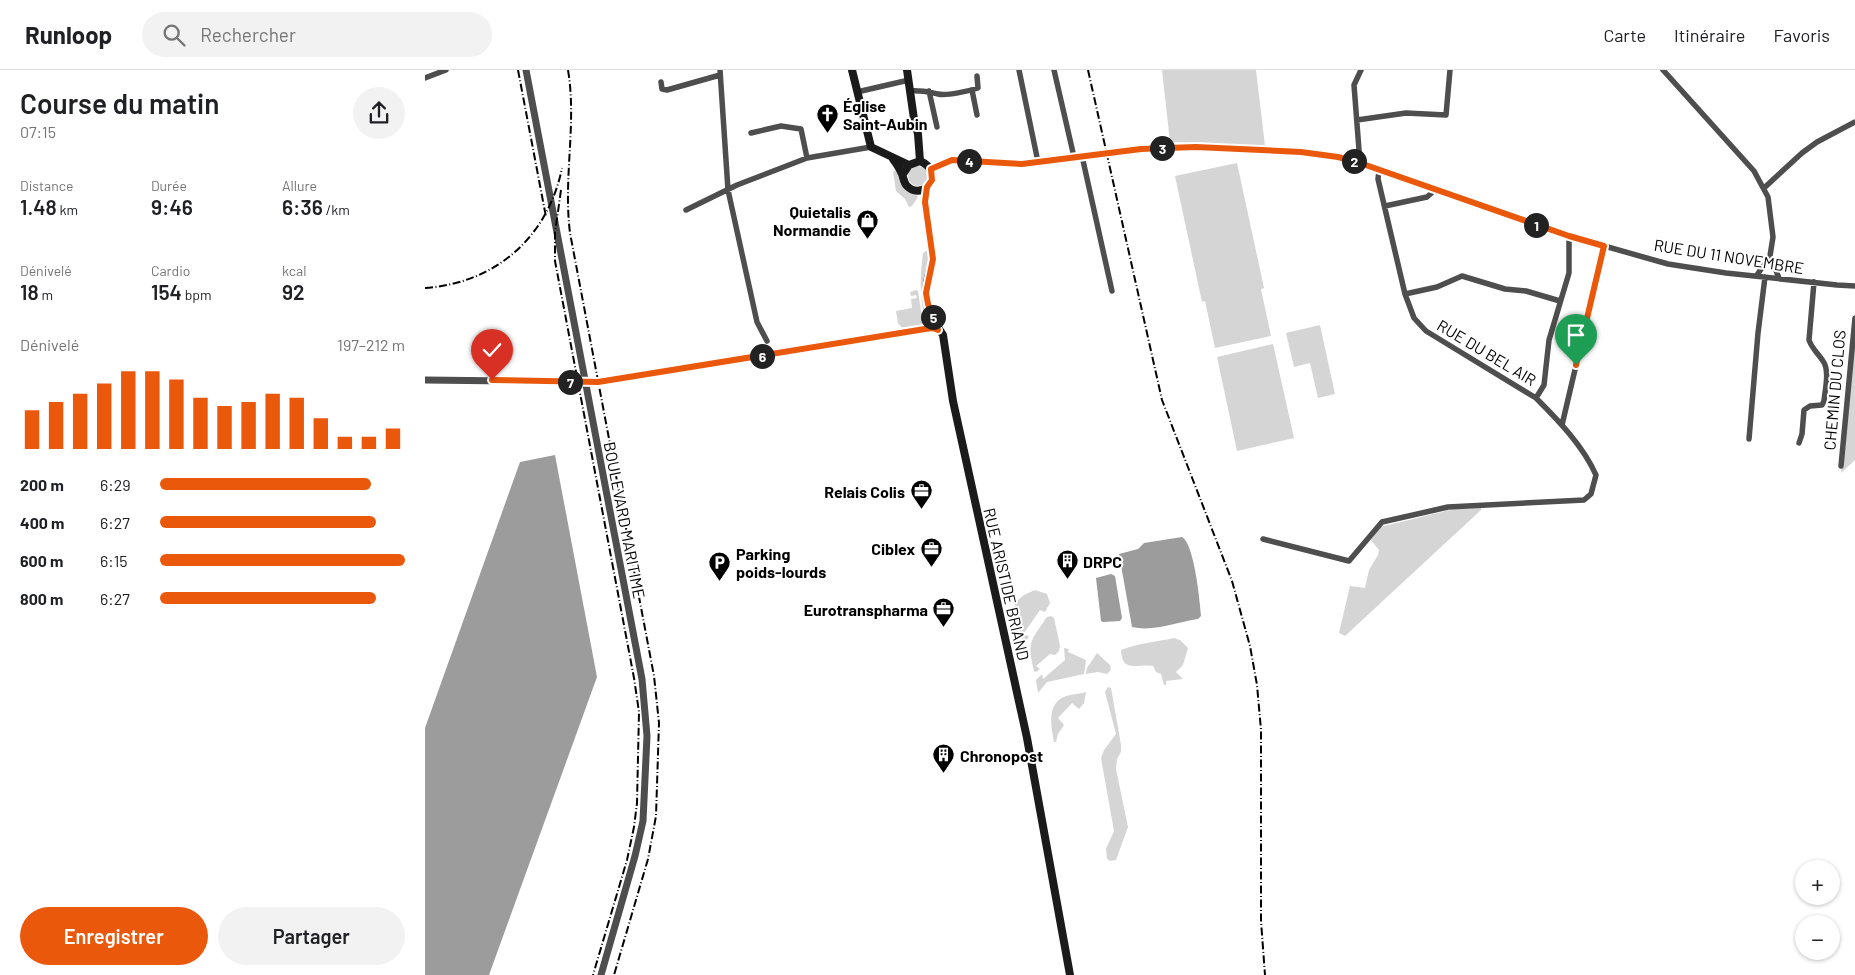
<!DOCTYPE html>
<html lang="fr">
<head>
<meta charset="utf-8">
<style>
	:root { --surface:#fff; --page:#f2f2f2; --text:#202124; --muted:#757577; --line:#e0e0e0; --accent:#ea580c }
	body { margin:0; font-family:Barlow,sans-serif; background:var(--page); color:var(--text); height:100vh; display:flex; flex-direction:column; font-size:19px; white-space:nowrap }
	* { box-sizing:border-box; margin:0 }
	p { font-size:16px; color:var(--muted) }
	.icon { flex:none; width:28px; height:28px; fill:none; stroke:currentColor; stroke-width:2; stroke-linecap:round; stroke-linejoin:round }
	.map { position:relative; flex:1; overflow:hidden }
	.details { display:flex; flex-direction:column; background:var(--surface); width:425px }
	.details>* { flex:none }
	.tools { position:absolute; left:1370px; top:790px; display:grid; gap:10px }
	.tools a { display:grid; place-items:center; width:45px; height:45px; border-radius:50%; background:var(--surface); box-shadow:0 1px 4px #0004; font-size:25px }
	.pin { position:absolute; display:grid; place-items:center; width:42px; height:42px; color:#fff; margin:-51px -21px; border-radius:50% 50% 50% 0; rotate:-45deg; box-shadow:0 0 5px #0007 }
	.pin .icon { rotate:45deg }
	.km { position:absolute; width:25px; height:25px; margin:-12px; border-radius:50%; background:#222; color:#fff; font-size:14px; line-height:25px; text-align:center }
	.round { display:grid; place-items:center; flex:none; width:52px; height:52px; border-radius:26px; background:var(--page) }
	.summary { display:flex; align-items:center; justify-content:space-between; height:85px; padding:0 20px }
	h1 { font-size:28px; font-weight:600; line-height:38px }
	.metrics { display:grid; grid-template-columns:repeat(3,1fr); gap:8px; height:85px; padding:5px 20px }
	.metrics div { display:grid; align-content:center }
	.metrics b { font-size:21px; font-weight:600 }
	.metrics small { font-size:14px; font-weight:400 }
	.metrics p { font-size:14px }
	.chart { height:140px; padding:10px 20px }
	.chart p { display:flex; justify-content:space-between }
	.chart svg { width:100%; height:90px; margin-top:5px; stroke:var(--accent); stroke-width:6 }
	.primary-button { display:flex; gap:10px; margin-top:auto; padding:10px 20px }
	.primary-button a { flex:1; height:58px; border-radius:30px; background:var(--accent); color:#fff; font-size:20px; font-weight:600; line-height:58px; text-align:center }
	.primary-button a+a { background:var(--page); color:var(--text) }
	ul { padding:0 20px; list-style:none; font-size:16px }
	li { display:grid; grid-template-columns:80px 60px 1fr; align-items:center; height:38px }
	li i { height:12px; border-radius:6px; background:var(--accent) }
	header { display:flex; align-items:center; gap:30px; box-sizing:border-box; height:70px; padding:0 25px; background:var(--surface); border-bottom:1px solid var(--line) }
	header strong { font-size:24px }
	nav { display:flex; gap:28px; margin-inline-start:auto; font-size:18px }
	.search { width:350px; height:45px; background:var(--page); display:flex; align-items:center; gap:12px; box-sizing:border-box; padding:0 18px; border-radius:28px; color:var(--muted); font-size:19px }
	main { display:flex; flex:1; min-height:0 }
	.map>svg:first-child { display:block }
	.green { fill:#d5d5d5 }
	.water { fill:#9c9c9c }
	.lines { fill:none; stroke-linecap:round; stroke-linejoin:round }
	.minor { stroke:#4e4e4e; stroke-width:5.5 }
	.tertiary { stroke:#4e4e4e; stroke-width:7 }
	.secondary { stroke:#1b1b1b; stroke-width:8 }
	.rail { stroke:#000; stroke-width:2; stroke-dasharray:8 2.5 1 2.5; stroke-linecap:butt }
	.route-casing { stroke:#fff; stroke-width:10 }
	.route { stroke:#ea580c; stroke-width:6 }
	.labels { text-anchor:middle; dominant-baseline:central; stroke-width:4; stroke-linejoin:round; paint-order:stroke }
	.poi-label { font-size:16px; font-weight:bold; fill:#000; stroke:#fff; text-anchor:start }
	.street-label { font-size:16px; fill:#000; stroke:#fff }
</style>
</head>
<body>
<header>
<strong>Runloop</strong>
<div class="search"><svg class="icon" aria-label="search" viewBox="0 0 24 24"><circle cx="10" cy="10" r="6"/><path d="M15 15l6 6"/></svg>Rechercher</div>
<nav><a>Carte</a><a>Itinéraire</a><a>Favoris</a></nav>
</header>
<main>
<section class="details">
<div class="summary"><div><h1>Course du matin</h1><p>07:15</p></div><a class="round"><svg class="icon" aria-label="share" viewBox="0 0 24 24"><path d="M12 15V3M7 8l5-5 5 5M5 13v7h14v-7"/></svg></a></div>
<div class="metrics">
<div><p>Distance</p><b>1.48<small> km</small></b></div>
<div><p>Durée</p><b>9:46</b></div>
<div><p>Allure</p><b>6:36<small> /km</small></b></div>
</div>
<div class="metrics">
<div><p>Dénivelé</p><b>18<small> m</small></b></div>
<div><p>Cardio</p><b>154<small> bpm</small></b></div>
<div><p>kcal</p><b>92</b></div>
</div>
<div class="chart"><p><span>Dénivelé</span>197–212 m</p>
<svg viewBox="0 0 160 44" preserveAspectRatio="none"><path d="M5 44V25M15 44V21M25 44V17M35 44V12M45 44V6M55 44V6M65 44V10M75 44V19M85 44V23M95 44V21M105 44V17M115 44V19M125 44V29M135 44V38M145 44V38M155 44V34"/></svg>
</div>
<ul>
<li><b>200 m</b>6:29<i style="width:86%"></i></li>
<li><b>400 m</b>6:27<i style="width:88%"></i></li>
<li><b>600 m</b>6:15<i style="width:100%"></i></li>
<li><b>800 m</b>6:27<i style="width:88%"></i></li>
</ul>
<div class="primary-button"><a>Enregistrer</a><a>Partager</a></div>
</section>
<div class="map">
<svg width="1430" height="905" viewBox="0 0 1430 905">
	<rect width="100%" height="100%" fill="#fff"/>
	<path class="green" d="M737 0H831L840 76 745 72Z
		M812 93 839 218 836 219 846 266 790 278 780 231 777 232 750 106Z
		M483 106a10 10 0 1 1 20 0a10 10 0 1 1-20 0Z
		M473 99 493 127 487 136 484 137 480 129 471 121 468 102Z
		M501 181H504C504 196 497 210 498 225 498 234 505 244 501 252 494 229 495 207 498 183Z
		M491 220 493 221 498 254 477 258 473 253 471 241 487 238 486 229 492 228 491 225 486 226 485 222Z
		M1430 254V390L1416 403Z
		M895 255 910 324 893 328 885 293 869 297 861 263Z
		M848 274 869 368 812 381 792 287Z
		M1056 438V440L920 566 914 563 925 516 940 518 944 500 953 485 954 480 946 470 955 457 1029 439Z
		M610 520 622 524 625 533 620 542 615 540 599 563V565L604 566 600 574 595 566 589 544 590 533 599 525Z
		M626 546 629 548 635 576 634 581 630 585 625 584 611 596 615 599 611 602 609 601C602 571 605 572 622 547Z
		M749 568 755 570 763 578 758 595 751 602 758 609 741 611V615H739L736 604 731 602 728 596C713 593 697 604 696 580 713 573 731 572 749 568Z
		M639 578 644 579 643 582 661 590 659 604 622 612 613 623 611 610 617 604 618 609 640 590Z
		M672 583 685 595 686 600 682 604 673 602 661 604 662 598Z
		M683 617 686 618 696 675V682L692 689 691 699 703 757 691 790 685 791 682 789 681 779 689 761 676 688 679 680 691 664 680 622Z
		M661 622 659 633 654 639 647 633 633 648 639 655 633 664 631 672H629C626 657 621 633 641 626 648 624 655 624 661 622Z"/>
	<path class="water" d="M130 385 172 607 64 905H0V658L95 392Z
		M757 467C769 473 775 531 776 546L773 549C752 552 729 562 707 557L694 484 713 479 719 473Z
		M686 504 690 506 697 548 695 551 678 552 676 551 671 508Z"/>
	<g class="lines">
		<path class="minor" d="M295 0 303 120 332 252 342 271
			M594 0 613 92
			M629 0 649 87
			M1238 0 1329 101 1343 127 1348 167 1345 186 1332 205
			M0 8 21 0
			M236 12 237 19 242 20 295 5
			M547 20 552 45
			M485 21C496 20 503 22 513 24 522 26 544 21 553 18L552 6
			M504 21 512 57
			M432 22 484 10
			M932 50 981 43 1021 45 1025 0
			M326 63 356 56 376 59 382 88
			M657 86 687 221
			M935 93 929 15 936 0
			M506 99 527 90 597 94 716 79 742 78 771 77 876 82 913 87 935 93 1144 166 1243 194 1301 203 1412 215 1430 216
			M954 100 953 109 980 224 989 248 1001 261 1111 328 1119 315 1124 270 1144 203V166
			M1339 118 1377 83 1392 72 1430 52
			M960 136 1002 127 1011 119
			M261 140 312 115 382 88 446 77
			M1345 186 1354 208
			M980 224 1012 217 1037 206 1080 219 1101 221 1135 231
			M1137 355 1179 176
			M1324 369 1333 263 1340 207
			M1374 373 1377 364 1379 340 1385 336 1397 335 1399 331C1400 319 1405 301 1398 291 1393 283 1387 279 1384 270L1389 212
			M1416 396 1430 248
			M838 469 924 491 957 452 1023 437 1159 430 1166 424 1171 405C1158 376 1134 351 1111 328"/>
		<path class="tertiary" d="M101 0 217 609 222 666 218 751 210 786 176 905
			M0 310 173 312 501 259 508 258 513 260"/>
		<path class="secondary" d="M427 0 446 77 484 95
			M482 0 489 49 493 64 495 91
			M468 89C471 93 474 97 476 102 479 107 478 112 482 116 498 132 522 103 495 91L484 95 478 104
			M502 117 500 132 508 189C507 198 503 204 502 213 499 232 508 250 518 265L528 331 602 668 645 905"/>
		<path class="rail" d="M93 0 121 147
			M143 0C152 54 138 107 145 163L229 606 234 653 231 746 223 789 189 905
			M663 0 737 330 807 511 825 576 832 615 836 660V851L840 905
			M136 120 130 163V191L209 608 214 642 212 733 209 757 202 790 168 905
			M0 218C71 213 123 167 137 98"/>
	</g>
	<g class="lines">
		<defs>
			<path id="route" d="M67 310 173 312 500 259 508 258 513 260 503 234 501 223 508 189 500 132 502 117 507 110 506 99 527 90 597 94 716 79 742 78 771 77 876 82 913 87 935 93 1144 166 1179 176 1151 295"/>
		</defs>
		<use href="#route" class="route-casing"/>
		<use href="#route" class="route"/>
	</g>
	<defs>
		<symbol id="church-pin" viewBox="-11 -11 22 30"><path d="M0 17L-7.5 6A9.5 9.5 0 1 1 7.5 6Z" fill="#000" stroke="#fff"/><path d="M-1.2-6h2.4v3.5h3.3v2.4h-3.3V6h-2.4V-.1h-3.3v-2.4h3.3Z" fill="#fff"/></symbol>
		<symbol id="shop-pin" viewBox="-11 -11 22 30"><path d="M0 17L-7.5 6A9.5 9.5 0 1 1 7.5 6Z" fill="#000" stroke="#fff"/><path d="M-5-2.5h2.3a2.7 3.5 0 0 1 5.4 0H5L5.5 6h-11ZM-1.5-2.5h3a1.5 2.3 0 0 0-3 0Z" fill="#fff"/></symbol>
		<symbol id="office-pin" viewBox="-11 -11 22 30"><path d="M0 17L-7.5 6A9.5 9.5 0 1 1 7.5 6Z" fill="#000" stroke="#fff"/><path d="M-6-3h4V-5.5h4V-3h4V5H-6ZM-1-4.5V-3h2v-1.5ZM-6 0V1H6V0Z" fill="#fff"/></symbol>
		<symbol id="building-pin" viewBox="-11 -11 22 30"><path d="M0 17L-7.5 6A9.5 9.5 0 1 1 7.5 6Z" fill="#000" stroke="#fff"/><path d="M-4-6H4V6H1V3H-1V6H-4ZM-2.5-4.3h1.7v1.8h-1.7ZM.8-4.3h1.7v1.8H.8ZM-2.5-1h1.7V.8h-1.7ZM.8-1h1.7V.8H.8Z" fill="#fff"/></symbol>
		<symbol id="parking-pin" viewBox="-11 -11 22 30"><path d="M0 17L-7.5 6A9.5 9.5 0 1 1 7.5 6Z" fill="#000" stroke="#fff"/><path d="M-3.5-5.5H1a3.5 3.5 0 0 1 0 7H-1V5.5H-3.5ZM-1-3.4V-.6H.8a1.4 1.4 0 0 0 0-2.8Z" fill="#fff"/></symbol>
	</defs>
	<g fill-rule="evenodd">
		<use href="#church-pin" x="390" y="32" width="25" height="34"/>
		<use href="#shop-pin" x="430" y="138" width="25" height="34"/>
		<use href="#office-pin" x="484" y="408" width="25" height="34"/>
		<use href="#office-pin" x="494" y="466" width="25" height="34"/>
		<use href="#building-pin" x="630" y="478" width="25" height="34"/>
		<use href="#parking-pin" x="282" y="480" width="25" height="34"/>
		<use href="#office-pin" x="506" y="526" width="25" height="34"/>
		<use href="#building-pin" x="506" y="672" width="25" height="34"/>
	</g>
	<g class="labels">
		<g class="poi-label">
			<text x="418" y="35">Église<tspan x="418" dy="18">Saint-Aubin</tspan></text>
			<text x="426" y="141" text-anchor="end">Quietalis<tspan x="426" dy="18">Normandie</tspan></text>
			<text x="480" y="421" text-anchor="end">Relais Colis</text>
			<text x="490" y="478" text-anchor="end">Ciblex</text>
			<text x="311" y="483">Parking<tspan x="311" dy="18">poids-lourds</tspan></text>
			<text x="658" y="491">DRPC</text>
			<text x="503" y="539" text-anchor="end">Eurotranspharma</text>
			<text x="535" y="685">Chronopost</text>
		</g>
		<g class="street-label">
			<text transform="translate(1304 186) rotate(9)">RUE DU 11 NOVEMBRE</text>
			<text transform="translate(1062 282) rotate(31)">RUE DU BEL AIR</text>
			<text transform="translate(1409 320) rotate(-85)">CHEMIN DU CLOS</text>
			<text transform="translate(200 450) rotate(79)">BOULEVARD MARITIME</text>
			<text transform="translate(582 514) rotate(77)">RUE ARISTIDE BRIAND</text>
		</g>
	</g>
</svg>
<div class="tools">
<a>+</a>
<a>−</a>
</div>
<div class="pin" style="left:1151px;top:295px;background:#1e9e55"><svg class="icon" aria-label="arrive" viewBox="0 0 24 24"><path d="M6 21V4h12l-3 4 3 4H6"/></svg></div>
<div class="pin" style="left:67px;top:310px;background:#d93025"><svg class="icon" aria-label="check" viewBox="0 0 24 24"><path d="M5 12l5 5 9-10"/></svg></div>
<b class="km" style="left:1111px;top:155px">1</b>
<b class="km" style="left:929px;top:91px">2</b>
<b class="km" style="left:737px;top:78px">3</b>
<b class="km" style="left:544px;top:91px">4</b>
<b class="km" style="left:508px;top:247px">5</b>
<b class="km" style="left:337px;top:286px">6</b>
<b class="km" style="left:145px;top:312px">7</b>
</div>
</main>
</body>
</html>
